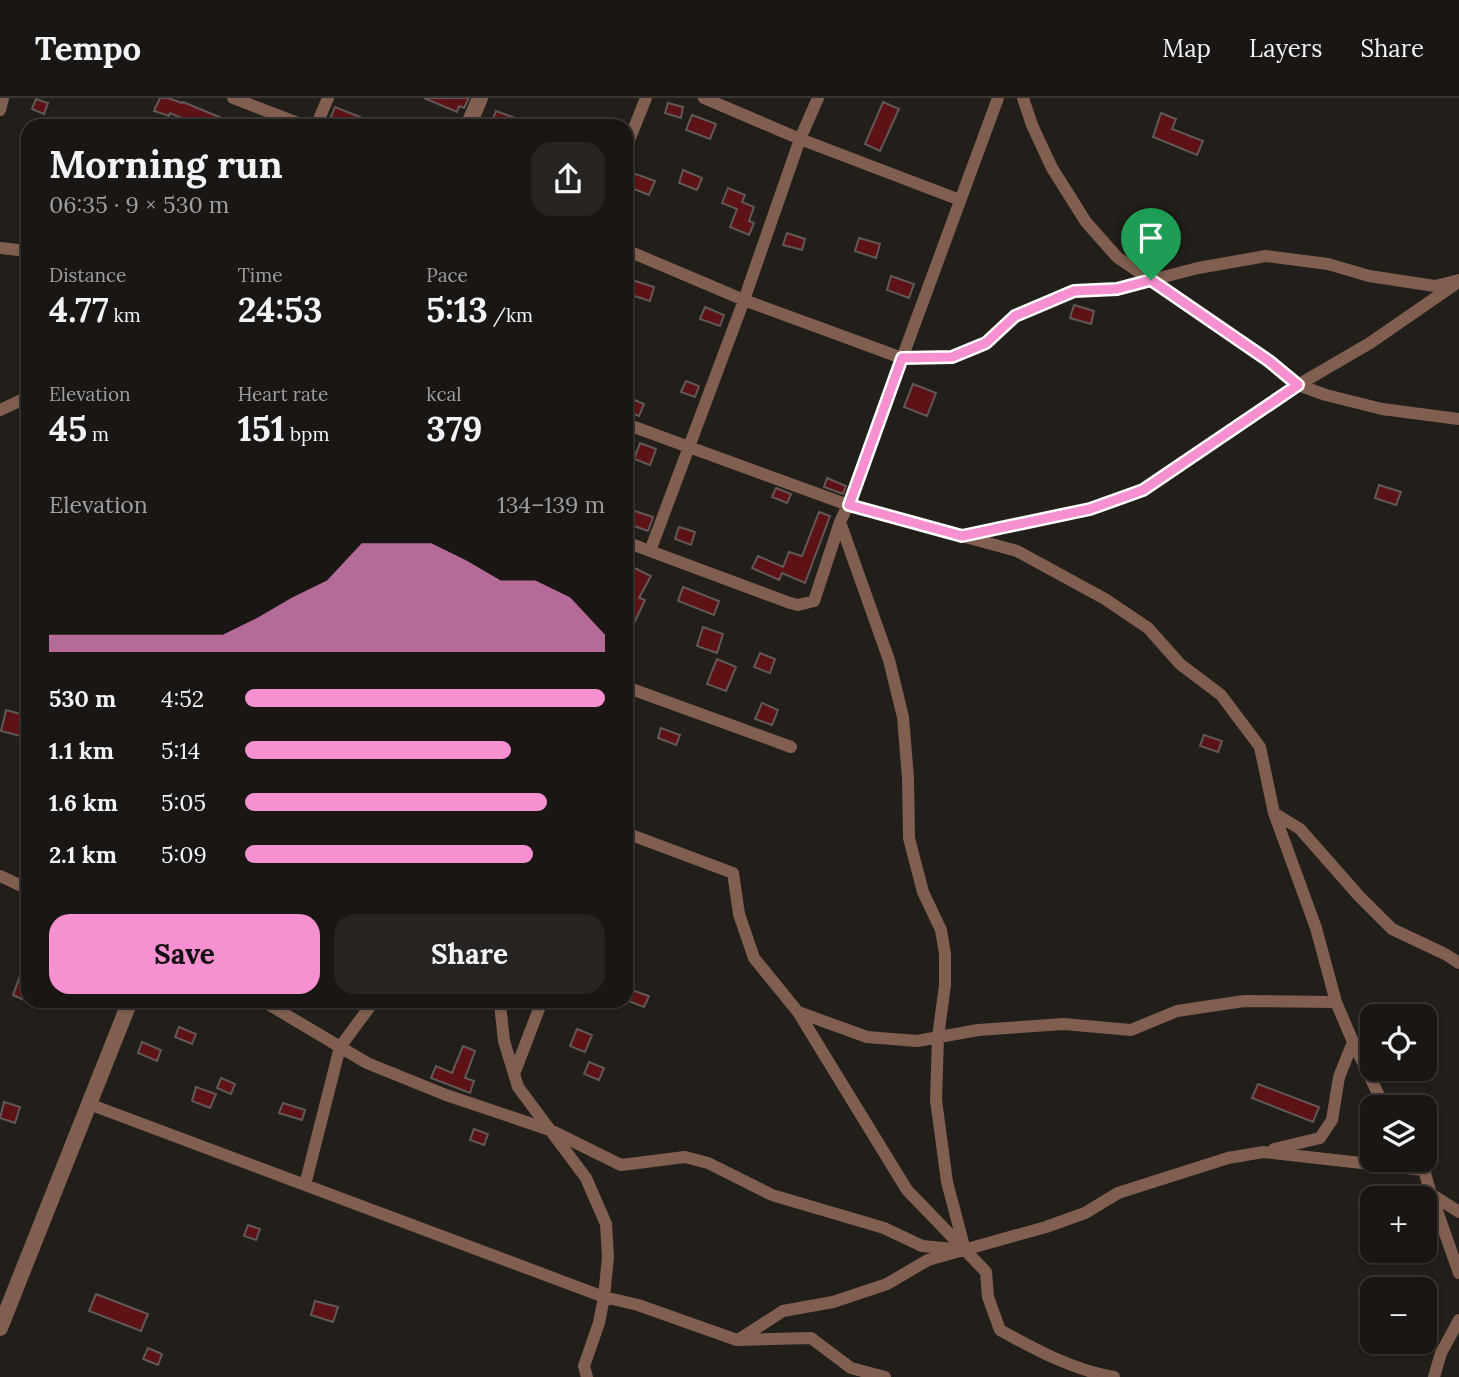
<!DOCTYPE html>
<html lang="en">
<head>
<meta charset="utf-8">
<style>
	:root { --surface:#1a1613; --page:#272321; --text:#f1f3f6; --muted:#9f9fa0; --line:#383533; --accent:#f690d0 }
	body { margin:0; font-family:Lora,serif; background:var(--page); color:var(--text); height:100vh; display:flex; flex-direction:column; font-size:26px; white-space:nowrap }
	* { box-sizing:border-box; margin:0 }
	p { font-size:23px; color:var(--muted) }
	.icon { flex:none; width:38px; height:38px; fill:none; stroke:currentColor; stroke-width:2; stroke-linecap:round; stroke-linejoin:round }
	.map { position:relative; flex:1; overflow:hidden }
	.panel { position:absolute; left:21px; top:21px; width:612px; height:889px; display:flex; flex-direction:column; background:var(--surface); border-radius:21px; box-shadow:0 2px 5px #0004,0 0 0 2px var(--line) }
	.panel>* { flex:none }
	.fabs { position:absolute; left:1360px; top:906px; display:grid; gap:14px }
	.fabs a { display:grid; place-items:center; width:77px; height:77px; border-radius:14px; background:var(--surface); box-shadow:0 2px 5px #0004,0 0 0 2px var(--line); font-size:35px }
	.pin { position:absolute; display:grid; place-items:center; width:60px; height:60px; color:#fff; margin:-72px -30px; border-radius:50% 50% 50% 0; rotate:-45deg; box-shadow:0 0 7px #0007 }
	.pin .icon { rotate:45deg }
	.round { display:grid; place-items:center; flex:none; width:74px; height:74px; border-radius:21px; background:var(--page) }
	.headline { display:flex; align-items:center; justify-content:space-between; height:119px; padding:0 28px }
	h1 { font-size:38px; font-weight:800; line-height:52px }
	.stats { display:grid; grid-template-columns:repeat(3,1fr); gap:10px; height:119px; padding:7px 28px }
	.stats div { display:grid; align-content:center }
	.stats b { font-size:35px; font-weight:800 }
	.stats small { font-size:19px; font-weight:400 }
	.stats p { font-size:19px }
	.chart { height:196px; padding:14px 28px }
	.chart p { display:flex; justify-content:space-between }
	.chart svg { width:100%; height:126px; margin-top:7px; fill:var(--accent); opacity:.7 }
	.cta { display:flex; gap:14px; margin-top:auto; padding:14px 28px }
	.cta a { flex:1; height:80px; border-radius:21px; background:var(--accent); color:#111; font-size:28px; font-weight:800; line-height:80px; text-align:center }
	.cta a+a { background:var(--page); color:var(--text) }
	ul { padding:0 28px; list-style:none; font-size:23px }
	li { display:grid; grid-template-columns:112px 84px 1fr; align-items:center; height:52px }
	li i { height:18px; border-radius:9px; background:var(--accent) }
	header { display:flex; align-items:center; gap:42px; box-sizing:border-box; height:98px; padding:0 35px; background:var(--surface); border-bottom:2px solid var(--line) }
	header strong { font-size:33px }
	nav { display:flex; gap:38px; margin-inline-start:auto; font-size:24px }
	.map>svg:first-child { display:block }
	.building { fill:#5d1315; stroke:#615857; stroke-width:2 }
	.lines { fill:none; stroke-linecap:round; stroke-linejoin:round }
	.minor { stroke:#805f51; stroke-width:12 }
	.tertiary { stroke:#805f51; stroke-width:16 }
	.route-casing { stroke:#fff; stroke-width:14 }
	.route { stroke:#f690d0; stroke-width:9 }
</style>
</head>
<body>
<header>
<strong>Tempo</strong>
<nav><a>Map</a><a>Layers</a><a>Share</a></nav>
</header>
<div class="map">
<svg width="1459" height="1279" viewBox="0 0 1459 1279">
	<rect width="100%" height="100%" fill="#221e19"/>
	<path class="building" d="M160 0H168L182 5 183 4 241 28H201L170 15 169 18 154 13Z
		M424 0H469L464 10 459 8 457 14Z
		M36 1 48 5 44 16 32 11Z
		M883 4 899 11 880 53 865 46Z
		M668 5 683 9 681 20 665 15Z
		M335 9 375 25 374 28H355L331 19Z
		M496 13 534 27V28H490Z
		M1161 15 1176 21 1172 31 1203 43 1197 57 1153 39Z
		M692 17 716 26 710 41 686 32Z
		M683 72 702 80 697 92 679 85Z
		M630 74 655 83 649 97 626 88Z
		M728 90 745 97 742 104 754 109 749 123 754 125 749 137 730 129 737 111 722 105Z
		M787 135 805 141 802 152 783 147Z
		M859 140 880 146 876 160 855 153Z
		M891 178 914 186 909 200 887 192Z
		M632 182 654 189 650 203 628 196Z
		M1074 207 1094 213 1091 226 1070 220Z
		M705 209 724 217 720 228 700 221Z
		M686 283 699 288 695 299 681 294Z
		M913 286 936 295 927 318 904 309Z
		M630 300 644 306 639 318 626 313Z
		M640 345 656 351 650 367 634 361Z
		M827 380 846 388 843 396 824 389Z
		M1379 387 1401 394 1396 407 1375 400Z
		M776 390 791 396 787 405 772 399Z
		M626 410 653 419 648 433 626 425Z
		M819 414 830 418 805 485 782 475 779 482 752 470 758 458 783 469 789 454 802 458Z
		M679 429 695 434 691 447 675 441Z
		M626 466 651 478 639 500 645 502 626 542Z
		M683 489 719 503 714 517 678 503Z
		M703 529 723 536 717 555 697 548Z
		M760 555 775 561 770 575 754 569Z
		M717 561 736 569 726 593 707 586Z
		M762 605 778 612 772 627 755 621Z
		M6 612 28 618V640L1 633Z
		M661 630 680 637 676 647 658 640Z
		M1204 637 1222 643 1218 654 1200 648Z
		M28 856V894L24 902 13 897Z
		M626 890 649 898 644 909 626 902Z
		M179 929 196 936 192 946 175 939Z
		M577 931 592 937 585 954 570 948Z
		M142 944 161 952 157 963 138 955Z
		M463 948 475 953 465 980 474 983 470 995 431 980 436 968 452 975Z
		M589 964 604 970 599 982 584 976Z
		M221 980 235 986 231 996 217 990Z
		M1258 986 1319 1009 1313 1024 1252 1000Z
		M196 989 216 996 210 1010 192 1003Z
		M4 1004 20 1009 15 1025 0 1020Z
		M283 1005 305 1012 302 1022 279 1015Z
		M474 1031 488 1036 484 1047 470 1042Z
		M248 1127 260 1131 256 1142 244 1138Z
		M96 1196 148 1216 141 1233 89 1213Z
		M315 1203 338 1209 333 1224 311 1217Z
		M148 1250 162 1256 158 1267 143 1261Z"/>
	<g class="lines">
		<path class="minor" d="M233 0 306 28
			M704 0 800 41 960 102
			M1023 0 1032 27 1052 70 1086 124 1117 159 1269 263 1298 287 1326 297 1382 311 1459 321
			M0 12 3 0
			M316 28 328 0
			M626 50 646 0
			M0 150 28 153
			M626 152 744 202 902 260 952 259 986 245 1015 218 1074 193 1117 191 1198 170 1266 158 1328 166 1369 178 1435 188 1459 182
			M0 312 28 299
			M626 326 848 407 1017 453 1105 501 1148 530 1180 566 1221 597 1260 649 1274 715 1316 830 1336 904 1353 944 1385 1010
			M840 424 889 562 903 619 908 680 909 740 923 794 941 832 945 856V887L938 939 936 1002 947 1084 965 1152 986 1174 988 1199 1000 1232C1036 1252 1073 1272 1114 1279
			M966 437 1090 411 1143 392 1298 287 1370 245 1454 187
			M626 444 790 505 798 507 814 503 840 424 848 407 998 0
			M650 453 744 202 800 41 818 0
			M626 589 791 649
			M1274 715 1300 731 1359 798 1392 831 1445 856 1459 865
			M626 735 733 775 739 816 754 860 798 914 907 1092 964 1151
			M0 778 28 791
			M263 903 367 965 446 997 550 1032 621 1067 685 1059 708 1065 772 1097 884 1130 922 1148 965 1152
			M495 903 500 906 504 943 518 989 586 1080 606 1126 608 1159 604 1199 599 1225 584 1268 587 1279
			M798 914 867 939 917 943 978 932 1064 926 1131 932 1177 913 1244 903 1336 904
			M514 976 542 903
			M89 1006 604 1199 638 1207 737 1242 811 1240 851 1270 885 1279
			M1274 1051 1320 1040 1332 1022 1339 979 1353 944
			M1417 1062 1424 1072 1431 1096 1459 1114
			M305 1087 340 949 374 903
			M1431 1096 1459 1175
			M738 1242 783 1213 833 1204 887 1186 928 1162 1046 1129 1085 1115 1118 1095 1228 1060 1263 1054 1424 1072
			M1434 1279 1441 1255 1459 1222"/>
		<path class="tertiary" d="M468 28 480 0
			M0 1230 130 903"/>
	</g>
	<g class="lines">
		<defs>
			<path id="route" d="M1151 182 1269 263 1298 287 1143 392 1090 411 962 438 849 407 902 260 952 259 986 245 1015 218 1074 193 1117 191Z"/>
		</defs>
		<use href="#route" class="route-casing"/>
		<use href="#route" class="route"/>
	</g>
</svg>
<div class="fabs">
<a><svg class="icon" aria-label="locate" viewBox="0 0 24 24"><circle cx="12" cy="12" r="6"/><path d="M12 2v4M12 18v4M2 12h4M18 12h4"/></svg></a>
<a><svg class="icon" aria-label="layers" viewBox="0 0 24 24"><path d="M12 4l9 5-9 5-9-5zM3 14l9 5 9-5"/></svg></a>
<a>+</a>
<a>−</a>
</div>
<div class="pin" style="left:1151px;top:182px;background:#1e9e55"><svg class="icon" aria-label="arrive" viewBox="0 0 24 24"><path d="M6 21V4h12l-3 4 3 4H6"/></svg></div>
<section class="panel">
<div class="headline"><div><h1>Morning run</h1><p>06:35 · 9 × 530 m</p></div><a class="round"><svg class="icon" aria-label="share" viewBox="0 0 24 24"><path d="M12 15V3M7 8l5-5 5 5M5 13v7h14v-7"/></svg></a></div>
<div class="stats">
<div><p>Distance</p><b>4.77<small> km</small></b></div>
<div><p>Time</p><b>24:53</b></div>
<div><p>Pace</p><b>5:13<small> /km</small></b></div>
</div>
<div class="stats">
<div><p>Elevation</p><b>45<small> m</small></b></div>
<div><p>Heart rate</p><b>151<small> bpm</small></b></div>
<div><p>kcal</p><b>379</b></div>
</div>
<div class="chart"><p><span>Elevation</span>134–139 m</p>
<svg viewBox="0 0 160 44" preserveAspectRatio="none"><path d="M0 44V38L10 38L20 38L30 38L40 38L50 38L60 32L70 25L80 19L90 6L100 6L110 6L120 12L130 19L140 19L150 25L160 38V44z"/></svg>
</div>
<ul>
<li><b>530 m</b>4:52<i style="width:100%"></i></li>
<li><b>1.1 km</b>5:14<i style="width:74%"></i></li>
<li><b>1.6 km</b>5:05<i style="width:84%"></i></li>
<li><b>2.1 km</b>5:09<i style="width:80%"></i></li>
</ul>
<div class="cta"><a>Save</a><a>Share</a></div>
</section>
</div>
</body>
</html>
